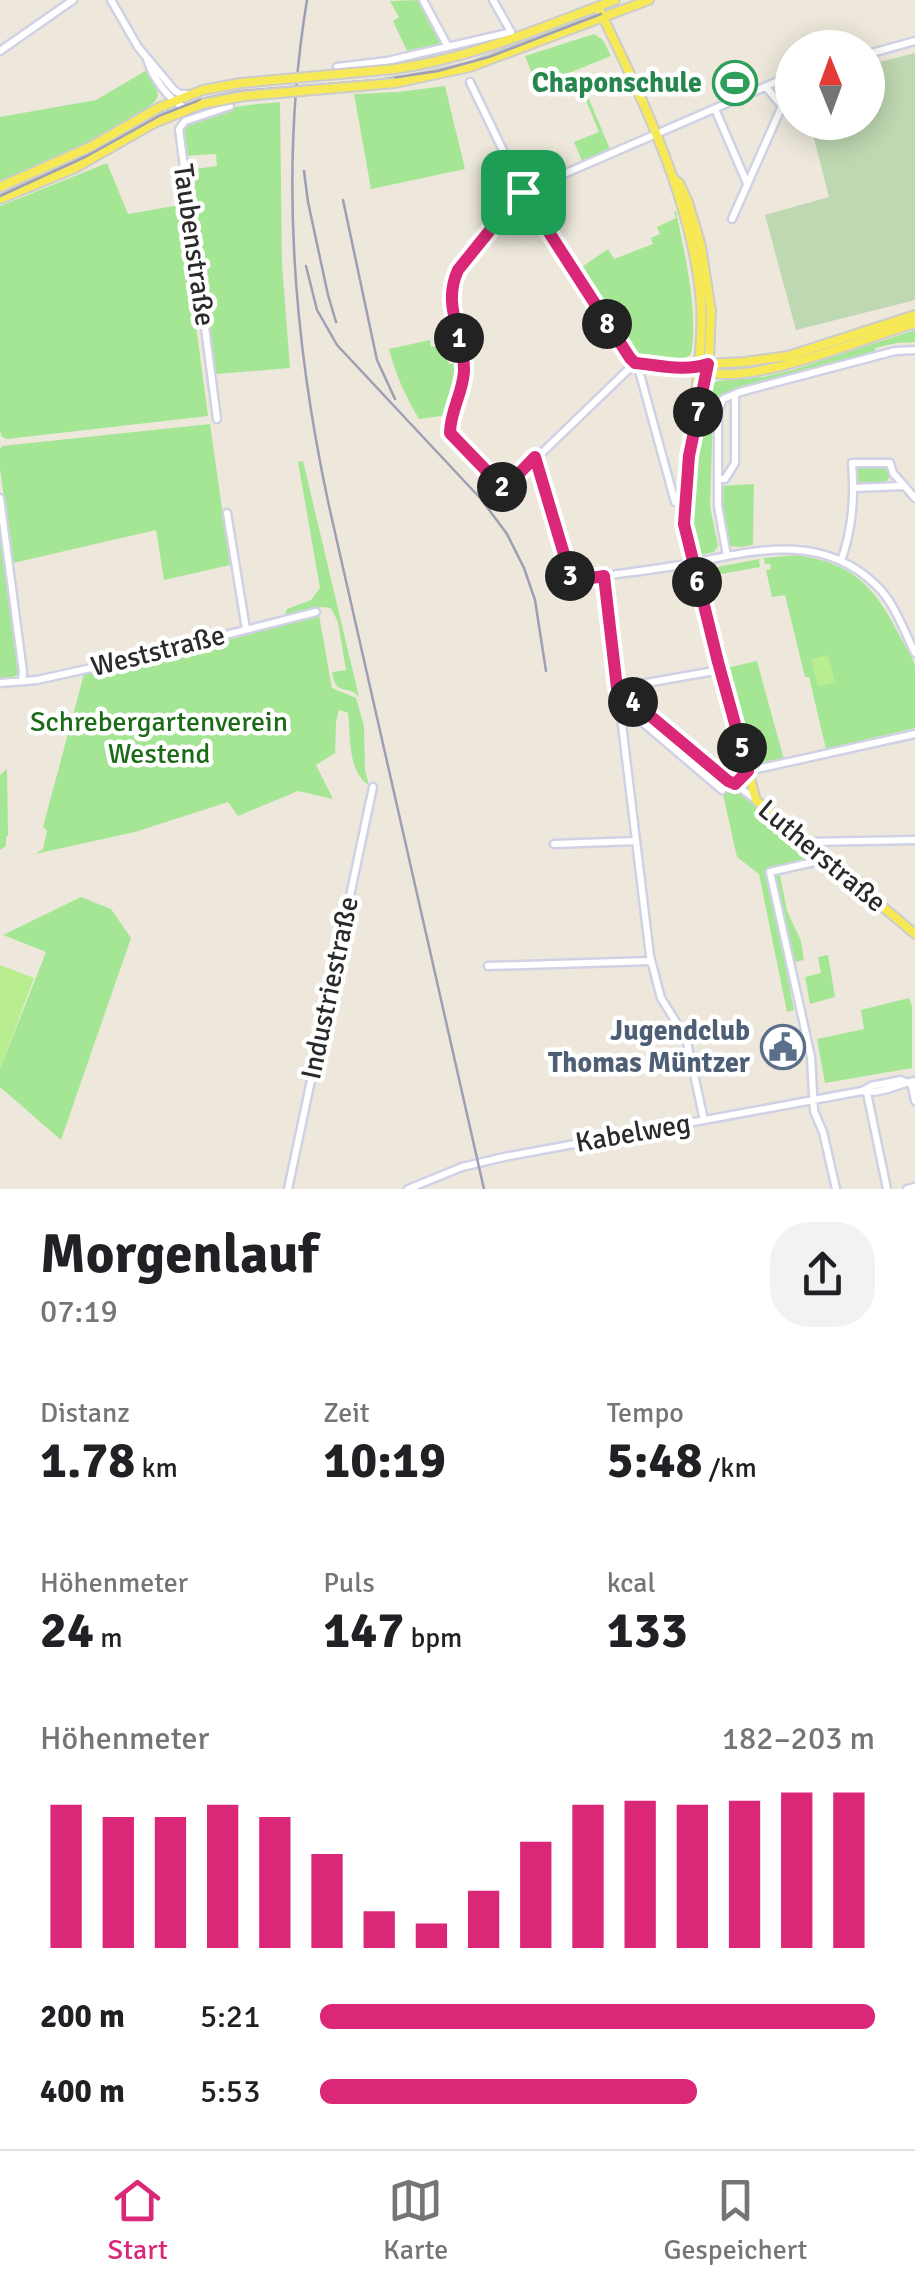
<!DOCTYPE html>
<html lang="de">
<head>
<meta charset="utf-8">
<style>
	:root { --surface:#fff; --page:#f2f2f2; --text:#202124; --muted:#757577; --line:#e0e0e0; --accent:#db2777 }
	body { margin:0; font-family:Signika,sans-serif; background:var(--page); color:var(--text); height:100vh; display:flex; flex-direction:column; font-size:38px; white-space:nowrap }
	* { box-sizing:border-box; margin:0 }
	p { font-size:32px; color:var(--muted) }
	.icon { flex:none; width:55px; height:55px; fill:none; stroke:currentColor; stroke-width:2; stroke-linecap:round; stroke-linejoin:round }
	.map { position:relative; height:1189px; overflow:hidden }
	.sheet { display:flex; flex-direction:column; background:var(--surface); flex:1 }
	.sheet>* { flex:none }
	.needle { width:65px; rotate:359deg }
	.buttons { position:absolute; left:775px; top:30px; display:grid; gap:20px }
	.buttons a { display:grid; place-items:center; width:110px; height:110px; border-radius:50%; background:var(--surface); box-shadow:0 5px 25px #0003; font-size:50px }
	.pin { position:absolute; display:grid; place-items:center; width:85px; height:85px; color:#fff; margin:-42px; border-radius:20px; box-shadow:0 5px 15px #0006 }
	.km { position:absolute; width:50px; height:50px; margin:-25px; border-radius:50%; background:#222; color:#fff; font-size:28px; line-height:50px; text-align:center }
	.round { display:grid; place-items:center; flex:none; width:105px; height:105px; border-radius:40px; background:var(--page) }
	.summary { display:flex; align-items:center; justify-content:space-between; height:170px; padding:0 40px }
	h1 { font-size:55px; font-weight:800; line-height:75px }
	.metrics { display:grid; grid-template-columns:repeat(3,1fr); gap:15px; height:170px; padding:10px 40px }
	.metrics div { display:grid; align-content:center }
	.metrics b { font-size:50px; font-weight:800 }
	.metrics small { font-size:28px; font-weight:400 }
	.metrics p { font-size:28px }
	.chart { height:280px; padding:20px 40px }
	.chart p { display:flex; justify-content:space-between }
	.chart svg { width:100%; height:180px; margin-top:10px; stroke:var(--accent); stroke-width:6 }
	ul { padding:0 40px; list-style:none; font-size:32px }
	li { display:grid; grid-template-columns:160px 120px 1fr; align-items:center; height:75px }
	li i { height:25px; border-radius:12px; background:var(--accent) }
	.tab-bar { display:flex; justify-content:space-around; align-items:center; height:140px; border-top:2px solid var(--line); background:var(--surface); font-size:28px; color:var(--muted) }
	.tab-bar a { display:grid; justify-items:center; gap:5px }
	.tab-bar .active { color:var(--accent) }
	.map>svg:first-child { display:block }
	.green { fill:#a5e695 }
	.cemetery { fill:#bed8b1 }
	.pitch { fill:#b8ee90 }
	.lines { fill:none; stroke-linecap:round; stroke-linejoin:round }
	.minor-casing { stroke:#d0d1e4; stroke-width:11 }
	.major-casing { stroke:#ccc; stroke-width:12 }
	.minor { stroke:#fff; stroke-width:6 }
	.major { stroke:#f7e956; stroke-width:8 }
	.tram { stroke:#9e9eb5; stroke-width:2.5 }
	.rail { stroke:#9e9eb5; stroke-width:2.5 }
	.major-bridge-casing { stroke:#ccc; stroke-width:12; stroke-linecap:butt }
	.major-bridge { stroke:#f7e956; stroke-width:8 }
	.route-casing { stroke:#fff; stroke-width:20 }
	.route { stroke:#db2777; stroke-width:12 }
	.labels { text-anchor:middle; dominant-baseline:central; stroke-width:9; stroke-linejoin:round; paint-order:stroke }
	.leisure-label { font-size:28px; font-weight:bold; fill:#27864d; stroke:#fff; text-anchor:end }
	.street-label { font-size:28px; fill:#2a2a2a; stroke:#fff }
	.park-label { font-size:28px; fill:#1c6b16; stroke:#fff }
	.service-label { font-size:28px; font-weight:bold; fill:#4e5e75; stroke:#fff; text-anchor:end }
</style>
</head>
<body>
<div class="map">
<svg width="915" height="1189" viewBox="0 0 915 1189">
	<rect width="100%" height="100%" fill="#ede8db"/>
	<path class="green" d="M419 0 442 43 407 51 393 21 399 17 390 1Z
		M594 34 603 40 611 56 537 86 525 56Z
		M147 70C150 78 161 90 157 98 147 118 25 172 0 182V117L96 100Z
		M583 85 610 149 582 161 574 142 599 132 580 86Z
		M445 86 465 169 371 189 354 94 398 92Z
		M280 102 282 264 290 368 216 374 188 170 217 166 216 154 186 156 182 129C201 107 252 105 280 102Z
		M107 163 128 214 180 205 208 416 7 439 2 437 0 431V206Z
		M676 211C685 257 697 302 692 350L690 355 682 360 637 355 629 347 626 348 609 322 612 320 610 317 607 318 585 285 586 279 579 269 608 249 614 259 653 244 651 238 660 234 657 227 676 218 674 212Z
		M915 330V342L897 343 875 348V352L730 393 720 398 716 409H713L710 506 718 546 714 552 700 555C680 524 698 418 712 384L717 381 763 377 793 370Z
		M430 340 431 347 444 345 449 364 459 363 461 372 448 415 419 419C405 396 396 375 389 349Z
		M210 424 230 565 164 580 156 530 13 563 0 469V449L2 446Z
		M303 461 359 697C347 683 336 698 332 672L346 670 338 622 331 608 322 607 284 616 287 609 311 600 320 588 298 462Z
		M862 465 863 468 883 467V465H886L889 478 886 482 858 483 857 466Z
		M754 484 753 545 740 547 727 546 719 486Z
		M0 530 19 671 18 675 7 679H0Z
		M797 555C851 563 873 584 897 631 902 642 912 654 915 666 915 680 915 712 915 728L826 749 809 677H805L785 595 772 597 766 570 771 569 770 564H765L764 558Z
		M759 559 760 567 704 577 702 570Z
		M319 615 332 688 356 698 364 726 365 770 369 785C347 772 351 735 348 713L339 710 336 722 335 753 316 765 333 799 298 791 238 816 228 802 135 832 35 854 43 849 47 831 43 827 84 674Z
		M757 661 784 760 750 769 726 668Z
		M7 769 8 836 6 837V846L0 850V775Z
		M731 787 808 850 813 868 780 875 787 911 801 941 804 960 785 964 794 1010 787 1012 759 874 737 857 722 790Z
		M81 897 111 909 131 938 61 1140 0 1087V1069L46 952 3 935Z
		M828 955 835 997 810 1004 805 977 821 973 818 957Z
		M909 998 912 1006V1068L825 1083 817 1039 864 1029 861 1010Z"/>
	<path class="cemetery" d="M915 53V300L796 330 765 215 829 197 810 123 868 122V59L871 64Z"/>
	<path class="pitch" d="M828 655 835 682 818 686 811 659Z
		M0 965 34 978 0 1069Z"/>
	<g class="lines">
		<defs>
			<path id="minor" d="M111 0 138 47 174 90 180 94H186
				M423 0 448 47
				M0 51 73 0
				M868 54 915 41
				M147 59C153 78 168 100 187 109
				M337 67 387 61 511 32 493 0
				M470 82 523 192 626 354 638 367 675 502
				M766 87 781 105
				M715 109 746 181
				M732 219 790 88
				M217 419 179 129 185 121 230 106
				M535 457 571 581C610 574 648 571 686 564 754 551 821 531 877 586 894 602 904 631 915 653
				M718 479H725L735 463V394
				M853 488 903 486
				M504 489 451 433C450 411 463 393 464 371 466 334 440 307 459 270L520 193 792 75
				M0 498 23 672 22 680
				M490 503 635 363 699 367
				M227 513 246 629
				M727 556 718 506V411L723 399 740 392 895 351 915 350
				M841 561C853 528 855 497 852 463H890L893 473 915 498
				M604 576 650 956 661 998 686 1038 704 1120
				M0 683 37 680 127 660 316 612
				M618 688 720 670
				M618 689 728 783 722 790 628 710 620 708
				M734 783 756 800
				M735 783 748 771 915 734
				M806 842 915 840
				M554 844 636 841
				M820 856 814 862 770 872 811 1057 814 1111 823 1132 836 1189
				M488 966 651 961
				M911 1082 915 1101
				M862 1091 871 1086 901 1080 905 1082
				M867 1093 887 1189
				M288 1189 373 787
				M408 1189 462 1167 504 1157 862 1091C880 1095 897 1084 915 1081
				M907 1189 915 1187"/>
			<path id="major" d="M598 7C642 98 693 201 701 303 703 337 698 370 695 403
				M395 69C472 58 543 27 615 0
				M395 83 470 67 649 0
				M673 178 679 183 688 202 701 246 711 311 709 359 687 469 685 528 718 662 756 800 915 934
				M0 187 90 147 160 107 203 90
				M0 199 75 168 154 123 202 104
				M708 364 744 362 788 356 915 315
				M703 370C746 389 867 337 915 323"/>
		</defs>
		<use href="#minor" class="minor-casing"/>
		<use href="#major" class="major-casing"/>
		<use href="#minor" class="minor"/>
		<use href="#major" class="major"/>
		<path class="tram" d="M0 196 87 156 161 115 202 99 241 91 378 80 438 71 489 57 601 14"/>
		<path class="rail" d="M307 0C279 169 293 339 329 506L484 1189
			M304 171 308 202 328 295 336 322
			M343 200 377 360 395 399
			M306 266 317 310 337 345 481 499 507 534 524 568 535 600 546 671"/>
		<defs>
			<path id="major-bridge" d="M203 90 241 83 395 69
				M202 104 244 96 395 83"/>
		</defs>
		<use href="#major-bridge" class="major-bridge-casing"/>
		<use href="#major-bridge" class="major-bridge"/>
	</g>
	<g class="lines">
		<defs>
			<path id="route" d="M523 192 630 358 635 363C658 365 685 372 708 364L689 456 684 524 718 662 748 771 735 784 728 781 617 688 604 576 572 581 535 457 504 489 450 433C450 411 463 393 464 371 465 334 441 307 458 270L520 193Z"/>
		</defs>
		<use href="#route" class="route-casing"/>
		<use href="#route" class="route"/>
	</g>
	<defs>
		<symbol id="stadium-ring" viewBox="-11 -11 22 22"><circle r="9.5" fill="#fff" stroke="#2e9e5b" stroke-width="1.5"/><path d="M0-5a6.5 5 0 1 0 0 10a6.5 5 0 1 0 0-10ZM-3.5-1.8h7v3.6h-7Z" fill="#2e9e5b"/></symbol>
		<symbol id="civic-ring" viewBox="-11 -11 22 22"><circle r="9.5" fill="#fff" stroke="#5c6f8a" stroke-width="1.5"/><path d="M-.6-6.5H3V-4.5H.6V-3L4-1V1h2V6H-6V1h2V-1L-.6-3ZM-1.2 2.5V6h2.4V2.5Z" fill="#5c6f8a"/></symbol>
	</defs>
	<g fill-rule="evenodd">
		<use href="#stadium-ring" x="710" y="58" width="50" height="50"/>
		<use href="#civic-ring" x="758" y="1022" width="50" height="50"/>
	</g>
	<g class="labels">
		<g class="leisure-label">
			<text x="702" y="83">Chaponschule</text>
		</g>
		<g class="street-label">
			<text transform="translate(194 245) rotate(82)">Taubenstraße</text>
			<text transform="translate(158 651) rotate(-14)">Weststraße</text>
			<text transform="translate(822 856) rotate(40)">Lutherstraße</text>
			<text transform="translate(330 988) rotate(-78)">Industriestraße</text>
			<text transform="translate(633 1133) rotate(-10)">Kabelweg</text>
		</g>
		<g class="park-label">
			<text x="159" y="722">Schrebergartenverein<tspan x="159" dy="32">Westend</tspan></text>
		</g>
		<g class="service-label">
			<text x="750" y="1031">Jugendclub<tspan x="750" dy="32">Thomas Müntzer</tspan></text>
		</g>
	</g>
</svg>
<div class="buttons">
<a><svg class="needle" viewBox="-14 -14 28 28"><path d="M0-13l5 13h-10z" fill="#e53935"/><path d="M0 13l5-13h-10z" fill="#757577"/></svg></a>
</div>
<div class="pin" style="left:523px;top:192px;background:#1e9e55"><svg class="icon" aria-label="arrive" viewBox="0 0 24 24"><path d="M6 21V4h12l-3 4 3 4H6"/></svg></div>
<b class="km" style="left:459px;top:338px">1</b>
<b class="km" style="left:502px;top:487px">2</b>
<b class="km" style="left:570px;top:576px">3</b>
<b class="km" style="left:633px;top:702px">4</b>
<b class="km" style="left:742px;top:748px">5</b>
<b class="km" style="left:697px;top:582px">6</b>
<b class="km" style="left:698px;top:412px">7</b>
<b class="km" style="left:607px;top:324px">8</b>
</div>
<section class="sheet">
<div class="summary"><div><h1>Morgenlauf</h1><p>07:19</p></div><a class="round"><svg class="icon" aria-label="share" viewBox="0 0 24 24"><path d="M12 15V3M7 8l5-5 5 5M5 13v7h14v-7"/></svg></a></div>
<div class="metrics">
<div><p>Distanz</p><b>1.78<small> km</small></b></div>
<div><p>Zeit</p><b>10:19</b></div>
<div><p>Tempo</p><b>5:48<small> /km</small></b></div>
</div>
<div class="metrics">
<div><p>Höhenmeter</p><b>24<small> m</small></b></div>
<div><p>Puls</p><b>147<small> bpm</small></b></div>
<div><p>kcal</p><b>133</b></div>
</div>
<div class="chart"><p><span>Höhenmeter</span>182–203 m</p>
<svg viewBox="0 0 160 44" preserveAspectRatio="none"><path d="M5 44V9M15 44V12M25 44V12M35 44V9M45 44V12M55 44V21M65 44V35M75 44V38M85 44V30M95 44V18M105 44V9M115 44V8M125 44V9M135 44V8M145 44V6M155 44V6"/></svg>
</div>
<ul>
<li><b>200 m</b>5:21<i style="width:100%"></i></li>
<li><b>400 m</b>5:53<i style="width:68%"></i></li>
</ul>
</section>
<nav class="tab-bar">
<a class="active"><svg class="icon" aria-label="home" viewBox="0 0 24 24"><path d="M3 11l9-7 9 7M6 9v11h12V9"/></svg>Start</a>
<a><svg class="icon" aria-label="map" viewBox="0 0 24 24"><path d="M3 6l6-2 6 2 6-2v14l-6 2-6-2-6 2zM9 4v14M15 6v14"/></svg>Karte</a>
<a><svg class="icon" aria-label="saved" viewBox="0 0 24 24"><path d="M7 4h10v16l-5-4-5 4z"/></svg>Gespeichert</a>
</nav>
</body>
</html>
